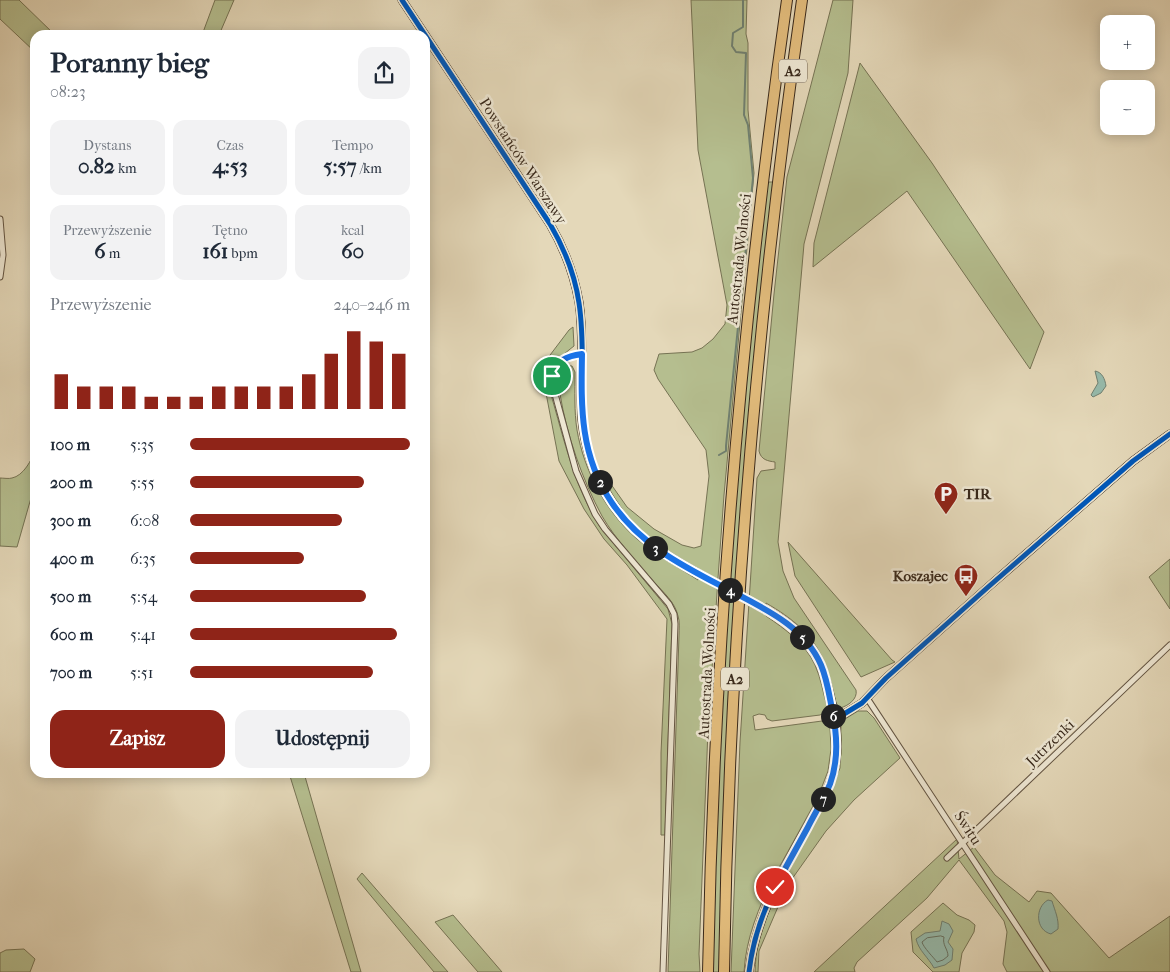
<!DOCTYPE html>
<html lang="pl">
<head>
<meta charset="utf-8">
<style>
	:root { --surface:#fff; --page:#f2f2f3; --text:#1f2937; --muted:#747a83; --accent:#8f2418 }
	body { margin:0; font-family:"IM FELL French Canon",serif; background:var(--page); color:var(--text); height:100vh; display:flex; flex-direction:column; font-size:19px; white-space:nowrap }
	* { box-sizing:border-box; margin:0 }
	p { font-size:16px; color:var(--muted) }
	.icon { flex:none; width:28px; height:28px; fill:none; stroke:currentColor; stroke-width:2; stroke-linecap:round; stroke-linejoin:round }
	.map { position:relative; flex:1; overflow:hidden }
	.side { position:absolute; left:30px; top:30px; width:400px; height:748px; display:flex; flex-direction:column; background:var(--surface); border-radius:15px; box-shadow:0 2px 12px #0003 }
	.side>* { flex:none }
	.controls { position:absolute; left:1100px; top:15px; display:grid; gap:10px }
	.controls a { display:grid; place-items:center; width:55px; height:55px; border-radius:10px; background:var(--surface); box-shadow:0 2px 12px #0003; font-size:25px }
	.pin { position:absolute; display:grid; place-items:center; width:42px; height:42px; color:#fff; margin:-21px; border:2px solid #fff; border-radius:50%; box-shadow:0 1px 5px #0007 }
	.km { position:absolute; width:25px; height:25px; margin:-12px; border-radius:50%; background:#222; color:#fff; font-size:14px; line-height:25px; text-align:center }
	.round { display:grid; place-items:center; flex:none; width:52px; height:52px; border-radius:15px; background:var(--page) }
	.summary { display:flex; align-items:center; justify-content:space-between; height:85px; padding:0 20px }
	h1 { font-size:28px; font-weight:800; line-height:38px }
	.stats { display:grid; grid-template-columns:repeat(3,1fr); gap:8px; height:85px; padding:5px 20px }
	.stats div { display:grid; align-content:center; border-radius:12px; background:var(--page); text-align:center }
	.stats b { font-size:21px; font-weight:800 }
	.stats small { font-size:14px; font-weight:400 }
	.stats p { font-size:14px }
	.chart { height:140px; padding:10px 20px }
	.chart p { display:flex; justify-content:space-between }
	.chart svg { width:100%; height:90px; margin-top:5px; stroke:var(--accent); stroke-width:6 }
	.cta { display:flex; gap:10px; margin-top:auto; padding:10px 20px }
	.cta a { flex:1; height:58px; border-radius:15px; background:var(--accent); color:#fff; font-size:20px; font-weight:800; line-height:58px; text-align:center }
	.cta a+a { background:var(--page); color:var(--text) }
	ul { padding:0 20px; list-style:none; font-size:16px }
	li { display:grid; grid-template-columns:80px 60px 1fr; align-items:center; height:38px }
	li i { height:12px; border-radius:6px; background:var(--accent) }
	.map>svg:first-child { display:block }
	.green { fill:#b5be8f; stroke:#767354 }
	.water { fill:#96baab; stroke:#708071 }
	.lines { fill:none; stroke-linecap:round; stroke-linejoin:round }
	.shore { stroke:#677162; stroke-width:1 }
	.stream { stroke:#708071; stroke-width:2 }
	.street-casing { stroke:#635442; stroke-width:7 }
	.secondary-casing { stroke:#38281a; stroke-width:9 }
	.highway-casing { stroke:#38281a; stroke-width:12 }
	.street { stroke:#ede6d2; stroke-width:5 }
	.secondary { stroke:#ede6d2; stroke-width:8 }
	.highway { stroke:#e2bc7c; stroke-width:10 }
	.secondary-bridge-casing { stroke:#38281a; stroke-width:9; stroke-linecap:butt }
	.secondary-bridge { stroke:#ede6d2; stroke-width:8 }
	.cycleway-casing { stroke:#ede6d2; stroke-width:8 }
	.cycleway { stroke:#0057b8; stroke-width:5 }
	.route-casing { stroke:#fff; stroke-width:10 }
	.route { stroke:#1a73e8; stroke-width:6 }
	.labels { text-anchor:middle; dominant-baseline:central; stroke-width:5; stroke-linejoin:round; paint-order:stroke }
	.shield { fill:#ede6d2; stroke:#6e6151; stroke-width:1 }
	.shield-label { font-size:14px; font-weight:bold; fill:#38281a }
	.street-label { font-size:15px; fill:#38281a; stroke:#ede6d2 }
	.poi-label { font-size:15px; font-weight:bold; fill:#38281a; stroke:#ede6d2; text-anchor:start }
</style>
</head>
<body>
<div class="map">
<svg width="1170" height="972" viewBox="0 0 1170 972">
	<rect width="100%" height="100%" fill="#e4d8b9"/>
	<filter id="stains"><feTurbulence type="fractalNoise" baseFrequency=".004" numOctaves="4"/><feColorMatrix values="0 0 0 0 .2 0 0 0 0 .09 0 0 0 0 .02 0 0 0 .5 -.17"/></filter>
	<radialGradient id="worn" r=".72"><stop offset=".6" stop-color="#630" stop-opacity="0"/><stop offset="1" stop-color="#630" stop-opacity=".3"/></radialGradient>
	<path class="green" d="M0 0H19L55 35H35V52L0 19Z
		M215 0H234L219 35H202Z
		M691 0H747L746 34 748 43V110L754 173 724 495 718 578 708 730 699 954 700 972H668L679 635C679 629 680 621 678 616 675 602 663 592 654 582 636 561 616 540 602 516 582 479 567 436 560 394 559 383 555 364 572 366L575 372C575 391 574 411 577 430 584 471 606 512 637 539 656 555 678 567 698 580L699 569C672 554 644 537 624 512 617 502 611 492 605 482L608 480 627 507 654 529 682 545 694 548 701 546 709 476 706 450 658 379 654 370 659 354 692 352 702 348 713 339 725 324 727 305 698 150Z
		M833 0H853L848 73 804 244 778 542 783 571 794 598 856 690C858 699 848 706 840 708 829 697 830 678 825 664 814 635 792 618 766 603V616C785 629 805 643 815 665 821 678 823 693 827 706L824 713 820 715 772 721 767 719 765 715 759 714 753 716 755 730 822 721 830 728 831 749 828 771 818 797 776 873 773 877C759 908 746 937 744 972H731L740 742 757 478 761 471 775 469V462C768 461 761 460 759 451L774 294 787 177Z
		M860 63 932 163 1044 332 1030 369 907 191 813 267 814 243Z
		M769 182H774L762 304 720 972H711L722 678 744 389 767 185Z
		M573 327 574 346C560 357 552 363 547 381 562 430 572 483 600 527L668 609 672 624 665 835H661V753L667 619 627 565 604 539 584 509 559 461 541 367 569 330Z
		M35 450V484L17 547 0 546V478C3 478 9 479 12 478 23 476 32 460 35 450Z
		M788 542 892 660 895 662 861 677 795 576Z
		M1170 559V609L1149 577Z
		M858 711H867L874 718 900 758 854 800 826 831 787 886 759 951 758 972H755C756 930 773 903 791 867 805 840 819 814 832 787L840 768 841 726 845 719Z
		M289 773H304L361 972H351Z
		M957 839 959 859 974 847 995 875 1029 902 1037 891 1051 893 1109 958 1170 916V972H1007L1003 964 1007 932 1004 921 959 860 927 898 857 962 854 968 855 972H814Z
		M362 873 448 972H434L357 879Z
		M943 903 957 915 969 920 975 925 974 932 962 953 959 972H933L913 952 911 932Z
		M453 915 502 972H478L435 922Z
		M24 949 35 959 30 972H0V953L6 950Z"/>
	<path class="water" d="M1095 371C1102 372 1105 379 1106 386L1101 393 1093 397 1091 395 1098 383Z
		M1048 900 1052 901C1055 911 1059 919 1058 929L1051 934C1035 930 1035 907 1048 900Z
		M942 921 949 924 953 931 948 942 953 949 952 960 945 965 934 968C928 957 919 951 916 939L925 933 940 931Z"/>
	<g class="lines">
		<path class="shore" d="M941 936 944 937C942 945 948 949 948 956L943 960 937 962C934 958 923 947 922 942L927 938Z"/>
		<path class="stream" d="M719 455 726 451V446L753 178 748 125 744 115 746 53 736 52 732 46 733 33 743 27V0"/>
		<defs>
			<path id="street" d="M0 219 3 255 0 277
				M582 354 563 359 555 368 552 376 555 394 576 471 595 514 605 529 669 604 674 614 675 624 663 972
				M867 698 1047 972
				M947 858 1170 645"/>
			<path id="secondary" d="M402 0 550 224C564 248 574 274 579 302 585 341 579 381 582 420 587 470 614 516 653 546 667 557 683 565 699 574
				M834 716 844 714 862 703 886 678 987 588 1133 461 1170 434
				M749 972C757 905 796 849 827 791 831 781 834 771 836 761 841 731 828 671 810 646 799 630 783 619 766 610"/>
			<path id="highway" d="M708 972C714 647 741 322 787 0
				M724 972C729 647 756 321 802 0"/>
		</defs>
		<use href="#street" class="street-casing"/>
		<use href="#secondary" class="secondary-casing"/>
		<use href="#highway" class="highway-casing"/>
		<use href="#street" class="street"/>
		<use href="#secondary" class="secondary"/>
		<use href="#highway" class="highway"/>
		<defs>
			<path id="secondary-bridge" d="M699 574 766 610"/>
		</defs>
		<use href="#secondary-bridge" class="secondary-bridge-casing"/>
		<use href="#secondary-bridge" class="secondary-bridge"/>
		<defs>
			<path id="cycleway" d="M402 0 550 224C564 248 575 275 579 303 589 368 570 424 603 487 632 544 689 569 744 597 772 612 799 627 816 655 824 669 827 685 831 701 834 720 838 740 836 759 833 786 817 809 805 832 779 879 755 918 749 972
				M834 716 844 714 862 703 886 678 987 588 1133 461 1170 434"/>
		</defs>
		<use href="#cycleway" class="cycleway-casing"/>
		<use href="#cycleway" class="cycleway"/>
	</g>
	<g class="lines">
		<defs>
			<path id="route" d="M552 376C558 360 566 356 582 354 581 408 580 456 612 503 641 546 685 567 729 590 765 609 804 626 821 665 827 679 829 694 832 709 837 734 839 759 830 784 824 799 815 813 808 827 797 847 786 867 775 887"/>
		</defs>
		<use href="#route" class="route-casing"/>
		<use href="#route" class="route"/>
	</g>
	<defs>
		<symbol id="parking-pin" viewBox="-11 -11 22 30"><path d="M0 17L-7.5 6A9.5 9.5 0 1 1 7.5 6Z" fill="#8f2418" stroke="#ede6d2"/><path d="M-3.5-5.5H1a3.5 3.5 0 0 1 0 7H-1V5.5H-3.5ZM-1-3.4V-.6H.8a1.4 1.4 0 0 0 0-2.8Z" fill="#fff"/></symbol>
		<symbol id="bus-pin" viewBox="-11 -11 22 30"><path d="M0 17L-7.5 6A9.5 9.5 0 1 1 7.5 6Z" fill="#8f2418" stroke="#ede6d2"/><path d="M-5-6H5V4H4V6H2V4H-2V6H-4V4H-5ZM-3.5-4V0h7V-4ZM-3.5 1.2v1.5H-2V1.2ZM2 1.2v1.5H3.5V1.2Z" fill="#fff"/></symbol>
	</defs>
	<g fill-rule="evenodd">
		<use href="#parking-pin" x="932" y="480" width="28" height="38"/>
		<use href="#bus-pin" x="952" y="562" width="28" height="38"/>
	</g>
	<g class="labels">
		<g class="shield">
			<rect x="779" y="59.5" width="28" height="23" rx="4"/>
			<rect x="721" y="667.5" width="28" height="23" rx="4"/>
		</g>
		<g class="shield-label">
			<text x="793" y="71">A2</text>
			<text x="735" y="679">A2</text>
		</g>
		<g class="street-label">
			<text transform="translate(523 161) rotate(57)">Powstańców Warszawy</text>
			<text transform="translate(739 259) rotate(-84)">Autostrada Wolności</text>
			<text transform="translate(707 673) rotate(-87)">Autostrada Wolności</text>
			<text transform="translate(1050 743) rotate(-44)">Jutrzenki</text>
			<text transform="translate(968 828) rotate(57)">Świtu</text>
		</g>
		<g class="poi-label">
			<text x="964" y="494">TIR</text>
			<text x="948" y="576" text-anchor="end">Koszajec</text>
		</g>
	</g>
	<rect width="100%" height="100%" filter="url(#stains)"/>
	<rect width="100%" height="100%" fill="url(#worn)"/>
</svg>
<div class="controls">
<a>+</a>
<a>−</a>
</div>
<div class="pin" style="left:552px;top:376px;background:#1e9e55"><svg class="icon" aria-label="arrive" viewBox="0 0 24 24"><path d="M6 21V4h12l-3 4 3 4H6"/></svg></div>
<div class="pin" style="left:775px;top:887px;background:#d93025"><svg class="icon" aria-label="check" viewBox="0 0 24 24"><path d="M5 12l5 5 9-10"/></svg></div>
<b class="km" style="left:600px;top:482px">2</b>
<b class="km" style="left:655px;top:548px">3</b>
<b class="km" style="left:730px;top:590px">4</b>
<b class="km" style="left:802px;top:637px">5</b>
<b class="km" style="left:833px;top:716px">6</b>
<b class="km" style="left:823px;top:799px">7</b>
<section class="side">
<div class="summary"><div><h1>Poranny bieg</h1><p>08:23</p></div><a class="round"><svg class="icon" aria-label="share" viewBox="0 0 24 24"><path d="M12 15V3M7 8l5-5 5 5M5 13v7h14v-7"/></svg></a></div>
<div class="stats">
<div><p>Dystans</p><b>0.82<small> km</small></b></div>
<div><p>Czas</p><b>4:53</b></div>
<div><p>Tempo</p><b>5:57<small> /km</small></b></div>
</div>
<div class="stats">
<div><p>Przewyższenie</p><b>6<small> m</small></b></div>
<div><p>Tętno</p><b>161<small> bpm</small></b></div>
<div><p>kcal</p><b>60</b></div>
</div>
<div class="chart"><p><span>Przewyższenie</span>240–246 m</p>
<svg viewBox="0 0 160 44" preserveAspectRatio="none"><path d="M5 44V27M15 44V33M25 44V33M35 44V33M45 44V38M55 44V38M65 44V38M75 44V33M85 44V33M95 44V33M105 44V33M115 44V27M125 44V17M135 44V6M145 44V11M155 44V17"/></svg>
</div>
<ul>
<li><b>100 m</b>5:35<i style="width:100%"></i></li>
<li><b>200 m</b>5:55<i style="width:79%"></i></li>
<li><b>300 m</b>6:08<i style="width:69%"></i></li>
<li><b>400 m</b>6:35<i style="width:52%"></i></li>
<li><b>500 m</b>5:54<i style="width:80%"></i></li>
<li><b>600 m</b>5:41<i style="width:94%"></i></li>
<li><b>700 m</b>5:51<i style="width:83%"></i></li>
</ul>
<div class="cta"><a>Zapisz</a><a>Udostępnij</a></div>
</section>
</div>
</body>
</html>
